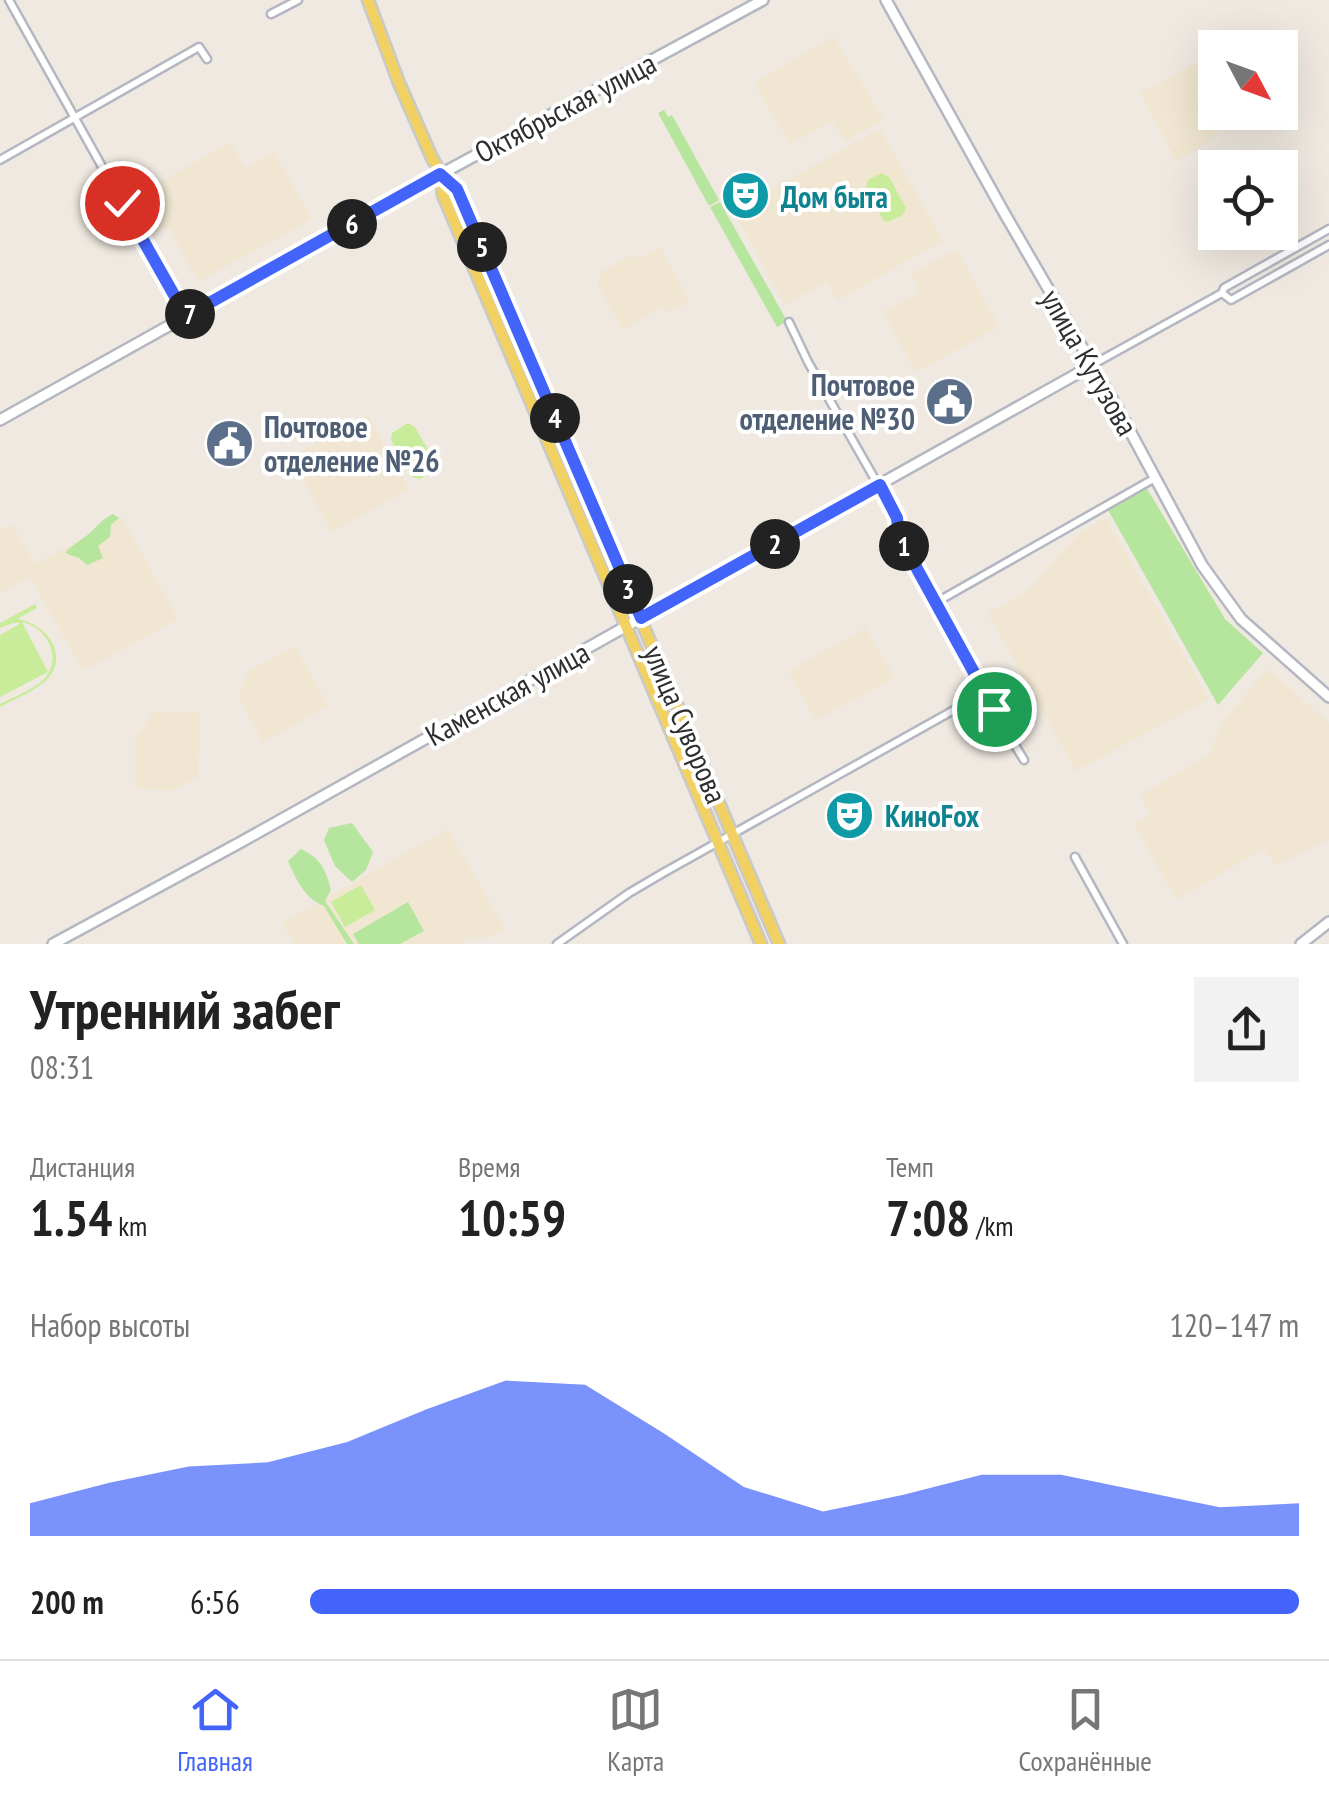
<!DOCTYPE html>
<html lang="ru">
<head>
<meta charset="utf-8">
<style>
	:root { --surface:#fff; --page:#f2f2f2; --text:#222; --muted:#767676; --line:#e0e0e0; --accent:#4264fb }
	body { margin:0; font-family:"PT Sans Narrow",sans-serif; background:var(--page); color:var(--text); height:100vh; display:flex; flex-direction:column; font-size:38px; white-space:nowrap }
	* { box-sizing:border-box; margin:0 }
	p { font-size:32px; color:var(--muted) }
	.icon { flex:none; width:55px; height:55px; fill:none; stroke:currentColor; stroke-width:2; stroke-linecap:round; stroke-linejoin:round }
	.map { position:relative; height:944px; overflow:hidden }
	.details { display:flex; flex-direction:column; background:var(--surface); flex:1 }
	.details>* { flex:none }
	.needle { width:65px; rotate:131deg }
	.buttons { position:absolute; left:1198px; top:30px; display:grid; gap:20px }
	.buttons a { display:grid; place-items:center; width:100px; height:100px; border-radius:0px; background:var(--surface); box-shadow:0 10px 40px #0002; font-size:50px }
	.pin { position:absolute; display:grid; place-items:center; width:85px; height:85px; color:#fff; margin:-42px; border:5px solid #fff; border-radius:50%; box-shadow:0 2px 10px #0007 }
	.km { position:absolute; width:50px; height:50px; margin:-25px; border-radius:50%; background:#222; color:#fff; font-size:28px; line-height:50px; text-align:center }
	.round { display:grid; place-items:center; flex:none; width:105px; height:105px; border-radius:0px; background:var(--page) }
	.overview { display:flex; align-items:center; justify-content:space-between; height:170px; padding:0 30px }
	h1 { font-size:55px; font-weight:700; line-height:75px }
	.stats { display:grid; grid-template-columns:repeat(3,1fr); gap:15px; height:170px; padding:10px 30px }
	.stats div { display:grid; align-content:center }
	.stats b { font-size:50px; font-weight:700 }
	.stats small { font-size:28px; font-weight:400 }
	.stats p { font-size:28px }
	.chart { height:280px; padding:20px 30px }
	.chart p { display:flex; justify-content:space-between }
	.chart svg { width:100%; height:180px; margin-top:10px; fill:var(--accent); opacity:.7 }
	ul { padding:0 30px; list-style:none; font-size:32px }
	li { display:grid; grid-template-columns:160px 120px 1fr; align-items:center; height:75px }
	li i { height:25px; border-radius:12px; background:var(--accent) }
	.tab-bar { display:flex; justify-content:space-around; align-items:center; height:140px; border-top:2px solid var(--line); background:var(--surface); font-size:28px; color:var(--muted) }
	.tab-bar a { display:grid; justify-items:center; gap:5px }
	.tab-bar .current { color:var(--accent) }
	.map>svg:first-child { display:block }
	.education { fill:#f0e6d1 }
	.green { fill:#b6e59e }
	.pitch { fill:#c9ec9a }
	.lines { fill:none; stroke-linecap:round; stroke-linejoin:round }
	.minor-casing { stroke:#b4b7c1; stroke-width:11 }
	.tertiary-casing { stroke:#b4b7c1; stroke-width:14 }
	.secondary-casing { stroke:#b4b7c1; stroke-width:14 }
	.primary-casing { stroke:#c9c9c9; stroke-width:15 }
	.minor { stroke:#fff; stroke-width:6 }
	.tertiary { stroke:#fff; stroke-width:9 }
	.secondary { stroke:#fff; stroke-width:9 }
	.primary { stroke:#f2d163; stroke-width:10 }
	.route-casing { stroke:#fff; stroke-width:20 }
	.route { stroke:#4264fb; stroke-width:12 }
	.labels { text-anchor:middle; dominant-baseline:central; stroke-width:8; stroke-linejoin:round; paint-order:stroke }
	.street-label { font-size:30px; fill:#2e2e2e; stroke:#fff }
	.culture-label { font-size:30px; font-weight:bold; fill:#0d838f; stroke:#fff; text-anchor:start }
	.service-label { font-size:30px; font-weight:bold; fill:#4e5e75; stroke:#fff; text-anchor:end }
</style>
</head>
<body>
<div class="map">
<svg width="1329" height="944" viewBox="0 0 1329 944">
	<rect width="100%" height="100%" fill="#efe9e1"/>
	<path class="education" d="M834 36 884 120 845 141 833 121 790 144 754 83Z
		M1215 53V112L1253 113 1214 134 1210 142 1176 161 1140 93Z
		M880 129 943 241 838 300 827 282 785 305 738 220 768 204 763 194Z
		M230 142 246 168 274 152 312 219 198 282 168 227 156 233 145 215 163 205 153 186Z
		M660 247 690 301 671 312 661 308 623 330 597 284 601 272 631 255 640 259Z
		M957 249 999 327 916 372 883 312 920 292 911 274Z
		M368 415 409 489 332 532 291 457Z
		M122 517 178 619 83 671 30 577 0 593V531L12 524 35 564Z
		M1106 518 1209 699 1076 771 988 614 1025 592 1082 531Z
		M866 628 895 678 815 720 789 671Z
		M295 646 328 706 263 742 239 699 246 673Z
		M1268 669 1329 723V839L1277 865 1263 849 1176 900 1134 823 1150 814 1140 795 1209 755 1222 722Z
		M154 712H200L198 776 173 791 135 789V738Z
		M448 829 505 929 485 940 482 936 476 939 473 935 459 944H294L282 923Z"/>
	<path class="green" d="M664 110 668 117 672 115 719 200 709 206 658 113Z
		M720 202 787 321 777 327 710 207Z
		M496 289 625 593 621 595 491 291Z
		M1146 487 1225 619 1263 653 1218 705 1107 508Z
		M113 514 119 518 111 525 110 537 98 546 103 558 87 565 79 558 65 553C74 543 84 539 93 530 100 523 103 519 113 514Z
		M352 823 373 852 366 870 352 882 335 866 324 840 329 828Z
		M301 849C321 859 325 868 331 890L325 901 354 944H347L324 906C304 898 296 879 288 861Z
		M408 902 424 931 400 944H359L353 934Z"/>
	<path class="pitch" d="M881 173 889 177 906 208 903 215 887 222 883 220 866 187 868 180Z
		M408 423 415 427 435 462 433 471 420 479 412 477 391 440 392 433Z
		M35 604 37 608 17 619C49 624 72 659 43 683 31 693 14 699 0 707V704C13 697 33 690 44 679 63 658 48 628 22 622L48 672 0 697V635L21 623H13L0 628V623Z
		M361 885 375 910 345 927 331 902Z"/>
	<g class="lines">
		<defs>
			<path id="minor" d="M9 0 186 317
				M271 14 298 0
				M0 160 199 47 207 59
				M1222 293 1231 300 1329 245
				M789 322 808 362 897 518 899 536 986 692 993 709 1024 760
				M1092 365 1222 293 1224 288 1329 229
				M935 603 1155 478
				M1075 857 1123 944
				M557 944 629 893 663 873 986 692"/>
			<path id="tertiary" d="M886 0 1002 209 1123 418 1202 565 1241 619 1329 697
				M441 174 763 0
				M53 944 241 842 1091 366"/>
			<path id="secondary" d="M0 420 441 174
				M1301 944 1329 922"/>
			<path id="primary" d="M368 0 399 83 432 158 441 174 457 189 779 944
				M441 175 443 195 761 944"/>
		</defs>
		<use href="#minor" class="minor-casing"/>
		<use href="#tertiary" class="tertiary-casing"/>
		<use href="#secondary" class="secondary-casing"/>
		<use href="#primary" class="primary-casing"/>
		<use href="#minor" class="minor"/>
		<use href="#tertiary" class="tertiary"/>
		<use href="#secondary" class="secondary"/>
		<use href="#primary" class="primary"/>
	</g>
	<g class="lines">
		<defs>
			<path id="route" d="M122 203 186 316 440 174 457 189 641 618 880 485 897 518 899 536 994 709"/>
		</defs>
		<use href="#route" class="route-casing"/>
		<use href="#route" class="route"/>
	</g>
	<defs>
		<symbol id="theatre-disc" viewBox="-11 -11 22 22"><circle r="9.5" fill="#0f9aa8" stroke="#fff"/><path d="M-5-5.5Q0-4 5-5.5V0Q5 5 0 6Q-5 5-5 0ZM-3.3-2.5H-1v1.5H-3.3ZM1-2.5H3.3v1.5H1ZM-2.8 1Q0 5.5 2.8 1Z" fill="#fff"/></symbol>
		<symbol id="civic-disc" viewBox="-11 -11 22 22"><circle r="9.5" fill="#5c6f8a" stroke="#fff"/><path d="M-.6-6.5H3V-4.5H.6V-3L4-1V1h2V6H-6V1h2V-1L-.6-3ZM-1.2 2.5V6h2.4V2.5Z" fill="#fff"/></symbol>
	</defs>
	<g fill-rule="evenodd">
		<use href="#theatre-disc" x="718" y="168" width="55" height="55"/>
		<use href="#civic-disc" x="922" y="374" width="55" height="55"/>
		<use href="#civic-disc" x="202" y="416" width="55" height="55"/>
		<use href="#theatre-disc" x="822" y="788" width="55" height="55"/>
	</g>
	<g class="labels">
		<g class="street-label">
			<text transform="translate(565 107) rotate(-28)">Октябрьская улица</text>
			<text transform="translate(1090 362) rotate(60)">улица Кутузова</text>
			<text transform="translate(507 693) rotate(-29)">Каменская улица</text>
			<text transform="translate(686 724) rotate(67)">улица Суворова</text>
		</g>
		<g class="culture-label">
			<text x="781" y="196">Дом быта</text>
			<text x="885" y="815">КиноFox</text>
		</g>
		<g class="service-label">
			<text x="915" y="384">Почтовое<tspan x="915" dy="34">отделение №30</tspan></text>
			<text x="264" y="426" text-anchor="start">Почтовое<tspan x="264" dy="34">отделение №26</tspan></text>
		</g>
	</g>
</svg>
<div class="buttons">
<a><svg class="needle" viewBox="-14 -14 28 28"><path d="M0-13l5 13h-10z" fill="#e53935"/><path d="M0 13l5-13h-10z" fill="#767676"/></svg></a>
<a><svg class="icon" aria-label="locate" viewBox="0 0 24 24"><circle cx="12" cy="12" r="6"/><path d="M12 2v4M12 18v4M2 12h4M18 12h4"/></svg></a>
</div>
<div class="pin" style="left:994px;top:709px;background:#1e9e55"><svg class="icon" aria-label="arrive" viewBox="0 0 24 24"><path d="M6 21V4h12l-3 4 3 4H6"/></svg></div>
<div class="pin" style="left:122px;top:203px;background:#d93025"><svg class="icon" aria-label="check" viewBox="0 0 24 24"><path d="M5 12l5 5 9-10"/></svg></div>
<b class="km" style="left:904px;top:546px">1</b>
<b class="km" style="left:775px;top:544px">2</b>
<b class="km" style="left:628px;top:589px">3</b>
<b class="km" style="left:555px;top:418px">4</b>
<b class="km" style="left:482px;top:247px">5</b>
<b class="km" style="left:352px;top:224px">6</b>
<b class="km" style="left:190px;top:314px">7</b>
</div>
<section class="details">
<div class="overview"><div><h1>Утренний забег</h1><p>08:31</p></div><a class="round"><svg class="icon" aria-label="share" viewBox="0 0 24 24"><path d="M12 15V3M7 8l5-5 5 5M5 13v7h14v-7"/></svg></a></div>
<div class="stats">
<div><p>Дистанция</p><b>1.54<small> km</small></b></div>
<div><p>Время</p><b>10:59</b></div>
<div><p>Темп</p><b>7:08<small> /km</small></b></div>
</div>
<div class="chart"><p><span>Набор высоты</span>120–147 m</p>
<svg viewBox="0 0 160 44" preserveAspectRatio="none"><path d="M0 44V36L10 31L20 27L30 26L40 21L50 13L60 6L70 7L80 19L90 32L100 38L110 34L120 29L130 29L140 33L150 37L160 36V44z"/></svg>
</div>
<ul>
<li><b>200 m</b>6:56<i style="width:100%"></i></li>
</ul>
</section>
<nav class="tab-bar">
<a class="current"><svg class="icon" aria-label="home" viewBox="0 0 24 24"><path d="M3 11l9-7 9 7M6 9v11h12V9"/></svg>Главная</a>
<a><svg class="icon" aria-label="map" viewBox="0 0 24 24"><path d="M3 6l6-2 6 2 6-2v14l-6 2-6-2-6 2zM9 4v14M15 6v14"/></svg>Карта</a>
<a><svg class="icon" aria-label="saved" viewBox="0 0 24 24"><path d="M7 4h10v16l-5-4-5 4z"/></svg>Сохранённые</a>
</nav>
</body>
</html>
